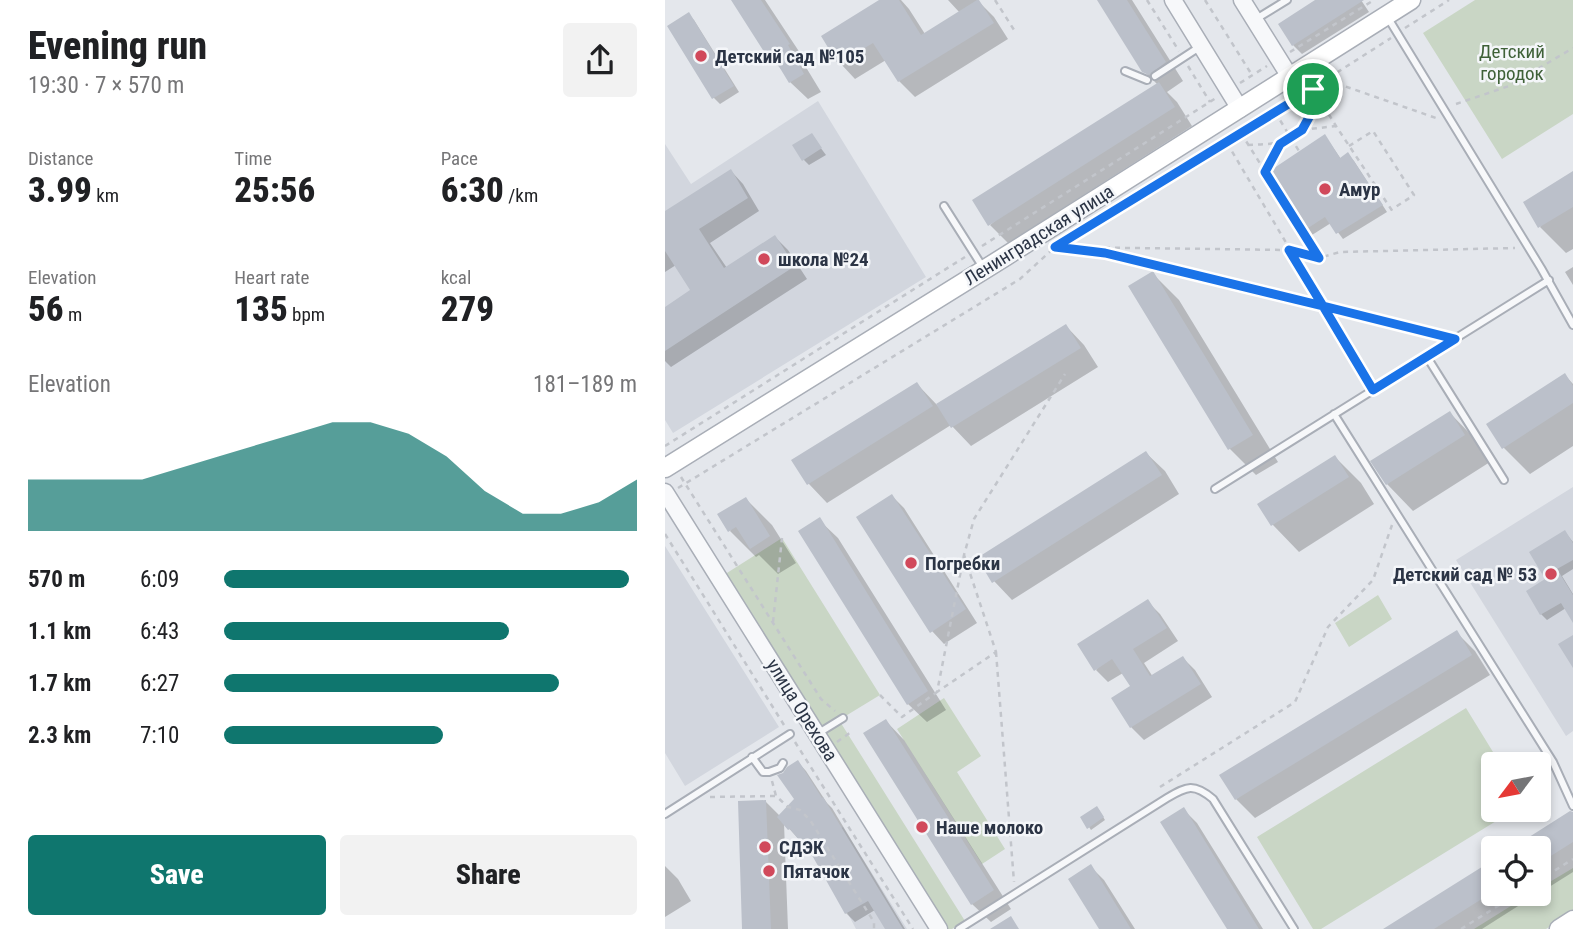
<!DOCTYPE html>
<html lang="en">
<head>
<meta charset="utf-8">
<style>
	:root { --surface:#fff; --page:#f2f2f2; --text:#202124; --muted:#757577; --accent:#0f766e }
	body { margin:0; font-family:"Roboto Condensed",sans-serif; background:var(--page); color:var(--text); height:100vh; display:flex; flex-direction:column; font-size:26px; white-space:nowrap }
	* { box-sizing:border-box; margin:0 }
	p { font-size:23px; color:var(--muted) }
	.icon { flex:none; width:38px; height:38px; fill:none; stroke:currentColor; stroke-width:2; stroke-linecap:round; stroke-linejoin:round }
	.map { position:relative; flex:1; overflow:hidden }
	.panel { display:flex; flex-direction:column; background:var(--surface); width:665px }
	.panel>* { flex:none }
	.needle { width:46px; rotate:238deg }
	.controls { position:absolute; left:816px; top:752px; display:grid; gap:14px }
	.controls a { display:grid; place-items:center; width:70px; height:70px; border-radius:7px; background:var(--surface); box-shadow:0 4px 10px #0003; font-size:35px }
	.pin { position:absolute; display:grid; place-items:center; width:60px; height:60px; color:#fff; margin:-30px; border:4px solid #fff; border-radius:50%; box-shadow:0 2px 7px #0007 }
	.round { display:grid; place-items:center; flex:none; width:74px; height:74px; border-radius:7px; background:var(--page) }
	.headline { display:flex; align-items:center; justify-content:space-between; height:119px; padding:0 28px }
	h1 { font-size:38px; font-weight:800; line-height:52px }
	.figures { display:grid; grid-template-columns:repeat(3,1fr); gap:10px; height:119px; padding:7px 28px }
	.figures div { display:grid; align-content:center }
	.figures b { font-size:35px; font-weight:800 }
	.figures small { font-size:19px; font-weight:400 }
	.figures p { font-size:19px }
	.chart { height:196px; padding:14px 28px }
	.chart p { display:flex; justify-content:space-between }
	.chart svg { width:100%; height:126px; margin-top:7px; fill:var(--accent); opacity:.7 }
	.action { display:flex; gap:14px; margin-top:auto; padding:14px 28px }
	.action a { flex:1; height:80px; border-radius:7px; background:var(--accent); color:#fff; font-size:28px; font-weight:800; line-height:80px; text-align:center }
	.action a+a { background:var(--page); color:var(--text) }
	ul { padding:0 28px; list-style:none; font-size:23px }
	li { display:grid; grid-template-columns:112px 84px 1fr; align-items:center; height:52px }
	li i { height:18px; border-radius:9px; background:var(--accent) }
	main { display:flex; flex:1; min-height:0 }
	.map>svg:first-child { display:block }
	.built { fill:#d2d6de }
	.green { fill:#c9d6c5 }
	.shadow { fill:#0003 }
	.building { fill:#bbc0ca }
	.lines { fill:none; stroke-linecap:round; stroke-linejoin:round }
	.service-casing { stroke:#a9aeb7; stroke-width:10 }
	.tertiary-casing { stroke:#a9aeb7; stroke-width:19 }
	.secondary-casing { stroke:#a9aeb7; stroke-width:21 }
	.path { stroke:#c2c5cb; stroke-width:2.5; stroke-dasharray:5 5; stroke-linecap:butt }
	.service { stroke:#f7f8fa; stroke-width:6 }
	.tertiary { stroke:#f7f8fa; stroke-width:16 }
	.secondary { stroke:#fff; stroke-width:18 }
	.route-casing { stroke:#fff; stroke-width:14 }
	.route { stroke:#1a73e8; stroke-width:9 }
	.poi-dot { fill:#d1495b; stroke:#f4f6f9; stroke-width:2.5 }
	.labels { text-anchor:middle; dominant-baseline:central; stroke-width:5; stroke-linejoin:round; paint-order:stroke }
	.park-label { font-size:19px; fill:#3f6138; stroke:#f4f6f9 }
	.poi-label { font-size:19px; font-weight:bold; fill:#2b3445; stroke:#f4f6f9; text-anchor:start }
	.street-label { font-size:19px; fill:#2b3445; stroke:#f4f6f9 }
</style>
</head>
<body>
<main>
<section class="panel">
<div class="headline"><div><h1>Evening run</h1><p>19:30 · 7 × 570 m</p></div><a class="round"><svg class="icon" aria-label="share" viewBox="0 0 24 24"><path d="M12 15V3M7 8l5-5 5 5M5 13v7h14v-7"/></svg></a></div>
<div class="figures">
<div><p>Distance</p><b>3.99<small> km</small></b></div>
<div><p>Time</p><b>25:56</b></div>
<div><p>Pace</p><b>6:30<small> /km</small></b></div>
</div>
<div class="figures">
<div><p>Elevation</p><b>56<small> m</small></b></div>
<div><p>Heart rate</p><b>135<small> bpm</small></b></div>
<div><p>kcal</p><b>279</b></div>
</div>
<div class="chart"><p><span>Elevation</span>181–189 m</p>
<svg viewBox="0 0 160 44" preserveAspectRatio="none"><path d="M0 44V26L10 26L20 26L30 26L40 22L50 18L60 14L70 10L80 6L90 6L100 10L110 18L120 30L130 38L140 38L150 34L160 26V44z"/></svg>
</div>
<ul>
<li><b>570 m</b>6:09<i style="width:98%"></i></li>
<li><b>1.1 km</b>6:43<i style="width:69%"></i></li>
<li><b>1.7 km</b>6:27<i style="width:81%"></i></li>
<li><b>2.3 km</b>7:10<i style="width:53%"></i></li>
</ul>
<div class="action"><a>Save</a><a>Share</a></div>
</section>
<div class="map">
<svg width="908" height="929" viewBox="0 0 908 929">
	<rect width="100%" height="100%" fill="#e4e7ec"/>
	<path class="built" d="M153 101 261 277 8 433 0 420V144L26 184Z
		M908 487V731L901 736 791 560Z
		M0 546 114 727 20 786 0 753Z
		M178 827 242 929H191L147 846Z"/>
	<path class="green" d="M810 0H908V114L837 159 758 33Z
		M117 538 215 695 174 720 300 921 287 929H279L54 578Z
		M713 595 727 619 684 647 670 623Z
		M279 698 316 756 292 772 340 849 317 864 232 729Z
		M801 708 836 765H828V810H849L656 929H648L592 837Z
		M908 868V912L881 929H809L865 894H873V889Z"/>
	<path class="shadow" d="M68 0H100L141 62 139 64 156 92 143 99 125 82 118 71 105 57Z
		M217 0H236L244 9 260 34 295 13 283 0H312L329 17 343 39 250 97 234 81 221 60 190 79 175 63Z
		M434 0H467L518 81 502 92 512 102 527 126 343 243 325 225 493 85 479 71Z
		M653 0H696L704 12 637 54 628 45Z
		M23 14 29 20 74 92 55 104 49 98 4 26Z
		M146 135 161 155 144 165 139 160Z
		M665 143 676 159 683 155 689 161 722 212 678 239 666 223 647 235 641 229Z
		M66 171 78 184 94 211 45 243 62 268 110 237 123 250 142 279 6 367 0 361V309L27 291 11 265 0 272V213Z
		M908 173V249L901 253 875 227Z
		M908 267V285L900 272Z
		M488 274 514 300 613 462 591 475 565 449Z
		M401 326 419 345 433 367 306 446 286 425 162 503 144 484 128 461 252 384 273 406Z
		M900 375 908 384V446L865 474 838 447Z
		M785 413 811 440 825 462 748 511 722 484Z
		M481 453 500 471 514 494 347 600 329 581Z
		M670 457 696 483 709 504 634 552 608 525 595 505Z
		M227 496 239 508 312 623 279 644 267 631Z
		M81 499 107 525 131 563 113 574 94 555 91 557 65 531Z
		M154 520 173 538 281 710 262 722 243 704Z
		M900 532 908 542V569L897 576 908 594V620L901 608 882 620 876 614 882 580Z
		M483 602 495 614 513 641 479 663 488 677 518 658 530 670 547 697 479 740 466 727 467 687 458 673 443 682 431 670Z
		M791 632 810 651 825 675 590 818 571 799Z
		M221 721 239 740 346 909 326 922 307 904Z
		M133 762 141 771 162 803 167 808 240 929H222L210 910 190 922 181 913 149 856 119 823 123 929H79L101 802 115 816 131 799Z
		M518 809 532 823 598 929H564Z
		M434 810 440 820 426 830 424 827Z
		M908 813V872L873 894V849Z
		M828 862V894H872L817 929H721Z
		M0 866 13 879 26 901 0 917Z
		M426 867 439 880 470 929H436Z"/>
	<path class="building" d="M66 0H96L125 44 123 45 139 74 124 83 107 55 103 58Z
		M214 0H234L256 35 312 0H314L329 23 233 82 208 43 173 64 156 36Z
		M432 0H462L501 62 484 75 477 72Z
		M650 0H699L627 46 613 24Z
		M24 12 69 86 47 99 2 26Z
		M494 82 510 107 323 226 307 200Z
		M147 133 157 148 137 161 127 145Z
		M660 134 675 158 683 152 718 205 671 234 660 217 640 230 603 172Z
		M66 169 83 198 34 229 59 268 110 235 130 266 0 351V307L25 290 0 251V211Z
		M908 171V207L873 228 858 202Z
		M488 271 588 435 563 450 463 286Z
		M401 324 416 348 286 428 271 404Z
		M900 373 908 386V403L837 449 821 424Z
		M252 382 268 406 142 485 126 460Z
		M785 411 800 435 721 485 705 461Z
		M481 451 497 475 327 583 312 558Z
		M670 455 684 477 606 526 592 504Z
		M227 494 301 609 265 633 191 517Z
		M81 497 105 536 85 549 71 527 63 532 52 514Z
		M155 517 263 691 242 705 133 531Z
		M900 530 908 543V560L892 569 908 595V623L896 603 875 615 861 591 880 579 864 552Z
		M483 599 502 628 468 649 485 676 518 656 536 684 465 728 446 698 465 686 447 659 429 671 412 644Z
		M792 630 807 655 570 800 554 775Z
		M908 635V668L893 644Z
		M221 719 329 890 306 905 198 733Z
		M133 760 157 798 158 797 238 929H220L203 901 180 914 148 857 125 829 123 830 112 817 129 799 112 775 118 773 122 767Z
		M101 800 106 929H77L73 801Z
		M432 806 439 817 422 829 415 817Z
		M519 807 594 929H562L495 822Z
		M905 811 908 812V842L873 864V849H845Z
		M828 860V892L769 929H718Z
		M426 864 466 929H434L403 879Z
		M346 916 354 929H325Z"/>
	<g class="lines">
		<defs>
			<path id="service" d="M723 18 876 268 908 325
				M591 19 622 0
				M460 71 482 80
				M490 76 536 46
				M279 206 319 269
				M762 357 839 480
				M669 414 888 762 908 806
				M550 489 884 280
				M152 734 178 718
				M87 757 98 772H104L115 768 118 763
				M0 814 125 734
				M294 929 502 798C522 786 529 783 548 799L629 929"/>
			<path id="tertiary" d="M508 0 575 109
				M577 0 625 77
				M0 492 274 929"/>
			<path id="secondary" d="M0 468 341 256 746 0
				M894 929 908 920"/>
		</defs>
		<use href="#service" class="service-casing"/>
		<use href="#tertiary" class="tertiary-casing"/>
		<use href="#secondary" class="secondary-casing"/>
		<path class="path" d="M330 0 351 33
			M482 0 514 51
			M540 0 587 75
			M740 28 784 0
			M625 52 709 0
			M523 66 545 102
			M662 80 771 118
			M575 83 602 66
			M648 89 671 126 728 212
			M791 104 844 86 908 48
			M610 112 634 151
			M637 130 671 126
			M576 133 654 258
			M562 143 703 381
			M583 145C602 144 622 145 636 130 643 123 648 110 653 101
			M684 146 708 131 749 195 726 210
			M600 172 615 144
			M317 246 551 98
			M390 247 624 250 654 258 675 252 850 248
			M404 249 440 253 776 335
			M0 446 300 257
			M16 477 156 699 170 711
			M13 488 355 279 390 247 610 112 726 38
			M0 534 119 725
			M299 555 331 652 272 692 299 555 309 519 400 374
			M108 622 117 538
			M331 652 349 882
			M215 695 237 717 272 692
			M130 742 248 929
			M172 742 186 732
			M107 781 111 796 123 807 135 810 145 820 209 922V929
			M495 787 630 702 663 627 708 580 727 525
			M45 797 111 796
			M873 881 908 859
			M796 929 852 894"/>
		<use href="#service" class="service"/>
		<use href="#tertiary" class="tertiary"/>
		<use href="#secondary" class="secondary"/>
	</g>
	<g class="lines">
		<defs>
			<path id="route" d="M648 89 390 247 440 253 658 306 708 390 790 339 658 306 624 250 654 258 600 172 615 144 637 130 654 99 648 89"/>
		</defs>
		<use href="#route" class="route-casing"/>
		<use href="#route" class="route"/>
	</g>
	<g class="poi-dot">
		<circle cx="36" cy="56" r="7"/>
		<circle cx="660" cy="189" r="7"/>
		<circle cx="99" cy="259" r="7"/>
		<circle cx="246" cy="563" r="7"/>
		<circle cx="886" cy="574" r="7"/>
		<circle cx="257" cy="827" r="7"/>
		<circle cx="100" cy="847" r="7"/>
		<circle cx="104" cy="871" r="7"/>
	</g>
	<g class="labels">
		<g class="park-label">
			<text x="847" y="51">Детский<tspan x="847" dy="22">городок</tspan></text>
		</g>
		<g class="poi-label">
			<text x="50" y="56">Детский сад №105</text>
			<text x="674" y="189">Амур</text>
			<text x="113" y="259">школа №24</text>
			<text x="260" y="563">Погребки</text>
			<text x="872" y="574" text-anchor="end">Детский сад № 53</text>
			<text x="271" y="827">Наше молоко</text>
			<text x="114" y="847">СДЭК</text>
			<text x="118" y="871">Пятачок</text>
		</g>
		<g class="street-label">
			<text transform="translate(374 235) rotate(-32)">Ленинградская улица</text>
			<text transform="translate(137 710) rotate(58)">улица Орехова</text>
		</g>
	</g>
</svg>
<div class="controls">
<a><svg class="needle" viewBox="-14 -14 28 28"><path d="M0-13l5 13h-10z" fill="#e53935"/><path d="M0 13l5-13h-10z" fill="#757577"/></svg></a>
<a><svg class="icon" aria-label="locate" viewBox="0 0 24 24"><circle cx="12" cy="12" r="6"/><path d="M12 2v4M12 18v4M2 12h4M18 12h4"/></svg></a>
</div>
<div class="pin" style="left:648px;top:89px;background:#1e9e55"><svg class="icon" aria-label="arrive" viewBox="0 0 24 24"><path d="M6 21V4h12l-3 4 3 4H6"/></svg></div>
</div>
</main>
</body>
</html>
